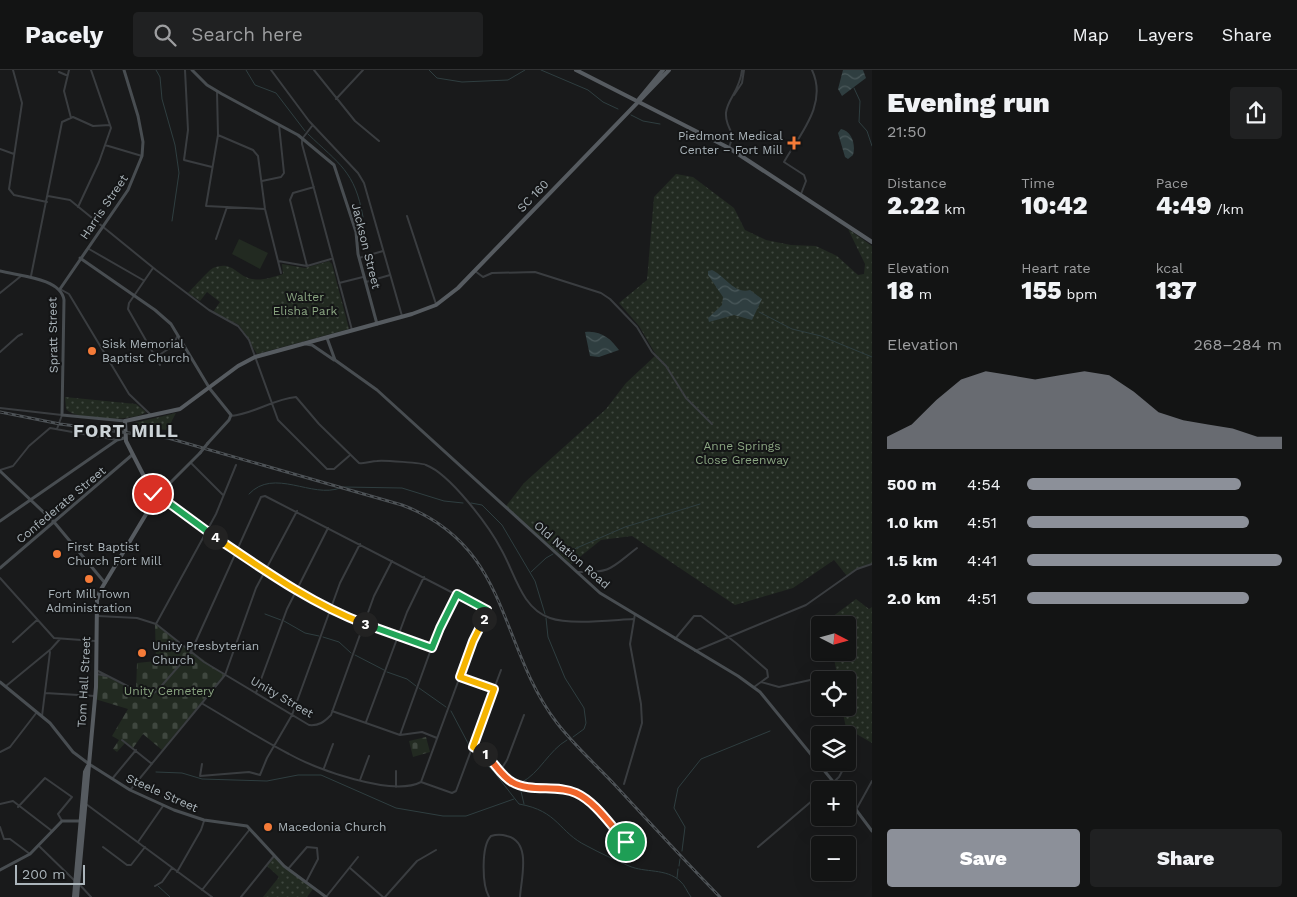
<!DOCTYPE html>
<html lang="en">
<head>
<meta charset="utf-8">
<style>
	:root { --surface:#131414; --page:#202122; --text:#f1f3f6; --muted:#9d9ea0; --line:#323334; --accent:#8c9099 }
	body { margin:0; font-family:"Work Sans",sans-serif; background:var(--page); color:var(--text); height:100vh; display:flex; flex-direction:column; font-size:19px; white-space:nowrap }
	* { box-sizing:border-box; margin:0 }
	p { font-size:16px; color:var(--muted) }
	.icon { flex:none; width:28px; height:28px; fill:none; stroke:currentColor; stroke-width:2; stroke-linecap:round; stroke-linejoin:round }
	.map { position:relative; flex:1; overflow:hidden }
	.details { display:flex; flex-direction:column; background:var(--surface); width:425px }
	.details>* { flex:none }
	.needle { width:32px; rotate:96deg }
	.fabs { position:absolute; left:811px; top:546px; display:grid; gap:10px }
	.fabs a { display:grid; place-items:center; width:45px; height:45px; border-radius:5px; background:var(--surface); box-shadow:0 5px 20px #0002,0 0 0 1px var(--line); font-size:25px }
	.scale { position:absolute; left:15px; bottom:12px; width:70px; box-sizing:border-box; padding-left:5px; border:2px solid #abb5bb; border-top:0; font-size:14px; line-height:18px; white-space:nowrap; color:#abb5bb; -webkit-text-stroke:4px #141516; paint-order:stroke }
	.pin { position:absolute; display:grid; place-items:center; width:42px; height:42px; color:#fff; margin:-21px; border:2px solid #fff; border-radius:50%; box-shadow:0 1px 5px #0007 }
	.km { position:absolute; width:25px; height:25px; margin:-12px; border-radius:50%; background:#222; color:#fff; font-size:14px; line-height:25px; text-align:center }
	.round { display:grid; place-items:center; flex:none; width:52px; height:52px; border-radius:5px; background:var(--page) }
	.summary { display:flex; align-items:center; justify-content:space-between; height:85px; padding:0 15px }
	h1 { font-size:28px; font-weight:800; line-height:38px }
	.figures { display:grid; grid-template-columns:repeat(3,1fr); gap:8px; height:85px; padding:5px 15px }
	.figures div { display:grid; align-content:center }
	.figures b { font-size:25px; font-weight:800 }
	.figures small { font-size:14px; font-weight:400 }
	.figures p { font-size:14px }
	.chart { height:140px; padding:10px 15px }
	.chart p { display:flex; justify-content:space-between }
	.chart svg { width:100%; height:90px; margin-top:5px; fill:var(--accent); opacity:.7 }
	.button { display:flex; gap:10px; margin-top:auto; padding:10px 15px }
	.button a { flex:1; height:58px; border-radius:5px; background:var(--accent); color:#fff; font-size:20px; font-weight:800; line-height:58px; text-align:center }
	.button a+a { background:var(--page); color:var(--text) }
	ul { padding:0 15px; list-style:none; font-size:16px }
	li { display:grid; grid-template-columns:80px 60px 1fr; align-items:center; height:38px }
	li i { height:12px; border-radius:6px; background:var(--accent) }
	header { display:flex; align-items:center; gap:30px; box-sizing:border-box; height:70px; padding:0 25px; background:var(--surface); border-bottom:1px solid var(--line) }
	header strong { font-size:24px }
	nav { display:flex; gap:28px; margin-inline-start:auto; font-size:18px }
	.search { width:350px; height:45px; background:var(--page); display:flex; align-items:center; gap:12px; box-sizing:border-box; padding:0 18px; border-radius:5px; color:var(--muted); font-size:19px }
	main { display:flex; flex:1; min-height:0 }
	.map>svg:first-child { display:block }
	.cemetery { fill:url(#cemetery-stones) }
	.park { fill:url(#park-dots) }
	.pitch { fill:#222a21 }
	.water { fill:url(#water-waves) }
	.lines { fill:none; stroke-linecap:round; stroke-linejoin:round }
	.stream { stroke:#2f3e40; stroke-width:1 }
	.street { stroke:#3a3d40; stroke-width:2 }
	.secondary { stroke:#484d51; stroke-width:3 }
	.primary { stroke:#565b60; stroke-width:4 }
	.rail-casing { stroke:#4d5256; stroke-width:3 }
	.rail { stroke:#141516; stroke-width:1; stroke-dasharray:4; stroke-linecap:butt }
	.secondary-bridge { stroke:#484d51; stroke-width:3 }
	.split-1-casing { stroke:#fff; stroke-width:10 }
	.split-2-casing { stroke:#fff; stroke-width:10 }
	.split-3-casing { stroke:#fff; stroke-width:10 }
	.split-4-casing { stroke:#fff; stroke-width:10 }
	.split-5-casing { stroke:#fff; stroke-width:10 }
	.split-1 { stroke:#f0652b; stroke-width:6 }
	.split-2 { stroke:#f5b400; stroke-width:6 }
	.split-3 { stroke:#22a559; stroke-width:6 }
	.split-4 { stroke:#f5b400; stroke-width:6 }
	.split-5 { stroke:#22a559; stroke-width:6 }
	.poi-dot { fill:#f57b38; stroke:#141516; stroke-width:2 }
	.labels { text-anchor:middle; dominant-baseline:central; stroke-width:4; stroke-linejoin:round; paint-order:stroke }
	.poi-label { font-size:12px; fill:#abb5bb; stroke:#141516; text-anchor:start }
	.street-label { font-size:12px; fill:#abb5bb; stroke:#141516 }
	.park-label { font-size:12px; fill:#8ba682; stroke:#141516 }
	.district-label { font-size:18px; font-weight:bold; letter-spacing:1px; fill:#ccd3d7; stroke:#141516 }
</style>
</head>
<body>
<header>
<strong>Pacely</strong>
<div class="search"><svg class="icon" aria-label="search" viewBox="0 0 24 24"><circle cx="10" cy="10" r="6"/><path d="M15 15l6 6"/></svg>Search here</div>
<nav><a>Map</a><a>Layers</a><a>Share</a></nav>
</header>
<main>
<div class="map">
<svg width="872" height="827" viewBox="0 0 872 827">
	<defs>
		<pattern id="cemetery-stones" width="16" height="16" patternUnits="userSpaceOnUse" patternTransform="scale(1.25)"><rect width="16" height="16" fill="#222a21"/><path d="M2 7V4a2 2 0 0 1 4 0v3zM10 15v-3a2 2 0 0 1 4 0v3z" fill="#3f473f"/></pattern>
		<pattern id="park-dots" width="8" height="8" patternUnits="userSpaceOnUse" patternTransform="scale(1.25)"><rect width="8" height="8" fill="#222a21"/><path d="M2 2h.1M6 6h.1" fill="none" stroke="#3f473f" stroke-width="1.8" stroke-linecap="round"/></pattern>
		<pattern id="water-waves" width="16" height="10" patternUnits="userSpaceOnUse" patternTransform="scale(1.25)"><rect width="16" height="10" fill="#2f3e40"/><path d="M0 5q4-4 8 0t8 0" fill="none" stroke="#4a585a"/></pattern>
	</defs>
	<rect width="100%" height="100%" fill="#191a1b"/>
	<path class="cemetery" d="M155 554 224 605 162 680 143 664 133 678 126 672 117 682 113 679 119 670 112 666 128 639 95 629 97 605 108 607 136 621 137 593 156 591Z
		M426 667 430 682 413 687 409 671Z"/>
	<path class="park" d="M676 104 693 107 734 138 745 160 766 170 791 175 816 176 837 186 858 205 864 204 865 194 848 159 872 176V494L857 499 847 506 834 490 793 518 735 535 632 466 601 470 571 494 506 436 524 413 606 339 626 313 656 285 639 256 619 233 647 210 654 127Z
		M329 191 332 194 349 259 257 284 239 255 213 242 220 232 207 222 200 231 188 223C192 219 210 199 213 198 233 190 236 206 252 209 262 211 273 207 283 204L282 194 305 198Z
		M65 327 136 334 146 342C134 352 76 351 66 339Z
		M176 343 167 360 130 356 134 353Z
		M856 529 869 539 872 537V673L846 658 842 638H848V610H838L833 583 848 582V555H829L828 550Z
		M274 787 313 819 307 827H263L279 807 267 796Z"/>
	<path class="pitch" d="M239 169 268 183 260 199 232 184Z"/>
	<path class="water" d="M843 0H863L866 8 842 26 838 19Z
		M841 59C852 61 856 75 853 85L848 89 845 87 838 63Z
		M712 200C724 205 735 225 750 220L762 229 752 250 734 245 709 252 708 248 722 235 723 227 708 205V201Z
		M585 262C601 260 611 269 619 280L599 287 590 286Z"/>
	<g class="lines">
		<path class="stream" d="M156 0 160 7 162 29 175 75 179 103 172 151
			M246 0 255 15 276 23 305 61
			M429 0 437 8 462 12 508 10 525 0
			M541 0 588 20 603 32 618 39
			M854 18 860 31 859 52 867 61 872 76
			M631 45 643 51 660 54
			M308 64C339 94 355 101 363 147
			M759 242 792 259 821 266 872 287
			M343 417 402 418 444 431 463 433
			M249 424C274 397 312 429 340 418
			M471 433 482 435 502 455 535 511 545 544
			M558 481 572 480 625 457 700 434
			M531 502 546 488 553 484
			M265 544 281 550
			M546 548 548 567 565 608 584 638 586 653 584 659 573 667
			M284 551 305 563 319 566
			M323 567 339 572 351 583
			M355 585 384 600
			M387 602 407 609 416 616
			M419 618 446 637
			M451 641 470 677
			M473 681 494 702 519 734C559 741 558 762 587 776 600 783 615 790 629 796 645 803 666 798 680 811 685 815 687 822 691 827
			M156 702 182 703 202 709 267 711 298 705H321L396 738 443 746H466L514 729
			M522 712C539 704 549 680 567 670
			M520 717 524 734
			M682 781 685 757 674 738 678 718 701 689 770 661
			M679 796 680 789
			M677 808 678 799
			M158 816 170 827"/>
		<path class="street" d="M13 0 22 33 9 119 14 125 47 132
			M69 0 64 21 71 48
			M185 0 188 60 184 90 212 97
			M271 0 309 51 358 103 364 113 402 246
			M314 0 355 51 379 71
			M59 2 66 5
			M217 22 218 65 206 136 265 139
			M734 25 742 13 744 0
			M336 29 363 0
			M312 56 302 69V74L352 260
			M218 65 253 80 258 86 265 139 281 203
			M105 75 142 86
			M729 78 733 65C714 34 739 30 742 0
			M0 79 14 84
			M262 111 281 107 284 103 279 55
			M801 124 806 111 804 105 784 92C800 64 828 34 812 0
			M48 126 70 130 156 200 209 240 238 256 249 270 278 350 327 399H334L349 386
			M78 137 99 92 111 58 91 0
			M407 146 436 234
			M216 169 227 137
			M89 179 143 210
			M359 188 383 181
			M278 191 307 196 331 189
			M307 196 290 130 293 123 314 117
			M153 198 129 233 128 239 160 295
			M475 201 483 207 492 203 535 202 601 223 610 229 637 257 652 282 666 296 686 328 712 354
			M31 206 62 52 73 47 93 56 110 55
			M366 212 390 205
			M339 213 363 207
			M60 219 69 224 129 324 151 345
			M0 223 21 206
			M0 282 18 266 22 264
			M156 287 173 276 177 267
			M0 338 62 345 57 359
			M231 346C254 344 273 329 296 327L319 354 359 393C366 394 371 391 377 391 382 390 424 393 426 395 450 404 489 456 501 479 515 503 521 538 550 548 569 555 612 550 633 549
			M191 393 223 425
			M0 400 13 396 29 376 50 358 117 370
			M157 426 296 522 330 540 432 578
			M578 502C612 503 611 498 637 478
			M0 508 54 568 95 571
			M98 546 137 548 156 554 204 592 309 655C319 656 324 652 331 645L374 526 392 491
			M156 554 216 444 236 395
			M675 569 694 546H701L736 573 767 600 768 607 754 617
			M13 572 37 550
			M695 581 806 535 857 499 872 494
			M98 601 145 625H150L157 621 191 582 261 427 265 426 488 541 473 571 421 712
			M96 604 108 606
			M460 607 493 619
			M761 612 779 617 819 608
			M6 616 51 579 60 569
			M45 623 95 626
			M256 623 287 539 328 458
			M203 634C232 651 260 669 289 684 316 699 392 727 421 712
			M332 641 400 665 422 662 437 668
			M42 646 50 582
			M366 652 407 542 424 507
			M400 665 439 557 457 524
			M122 670 152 694
			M473 677C491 684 496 703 512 712 527 720 549 716 566 719 591 724 609 754 626 772
			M0 682 10 677 37 642
			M848 692 852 686
			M202 694 200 706 249 702 260 705 267 688 292 645 340 513 360 474
			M324 698 333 674
			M500 701 507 690 524 645
			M112 709 136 680
			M360 710 369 686
			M421 712 452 723 456 721 501 600
			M624 714 642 653 641 634 630 574 635 544
			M396 717V701
			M131 719 225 605 256 518 297 441
			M825 720 839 707 847 692
			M0 734 13 731 52 761
			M86 734 212 827
			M18 737 45 708 72 727 58 744 62 751
			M856 740 872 711
			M0 757 4 769H10L30 784
			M138 772 163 736
			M39 776 75 811
			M103 777 127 795H131L145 777
			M758 777 820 724
			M350 798 383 827
			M288 799 307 777 317 778 318 789 306 812
			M177 802 201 760 204 751
			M79 814 91 827
			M155 816 162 812 172 798
			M202 820 250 759
			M241 827 274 786
			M326 827 358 787
			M385 827 417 791 436 780
			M489 827C482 815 481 776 491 766 497 764 501 764 507 766 532 772 521 809 520 827"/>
		<path class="secondary" d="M192 0 207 15 222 24 298 65 334 95 356 162 358 184 377 254
			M80 188 155 240 171 254 210 319 231 345 229 350 208 373
			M0 201C19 206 61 208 64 230L62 345 125 351
			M60 219 128 120 142 86 143 72 138 46 124 0
			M327 268 335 290 377 320 600 523 738 606 760 622 840 720
			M306 274 312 275 334 290
			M0 401 54 452 105 513
			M157 426 200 383
			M0 451 117 370 124 368
			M0 498 132 385
			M0 612 50 653 73 682 89 694 130 720 174 740 204 750 247 756 284 796 326 827
			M848 729 872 761
			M0 800 30 784 62 751H83"/>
		<path class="primary" d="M576 0 729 78 872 172
			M639 29 663 0
			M74 827 85 702 88 696
			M77 827 96 617 97 530 100 521 157 426 153 424 126 371 125 351 180 339 238 296 255 287 412 244 436 235 458 218 669 0"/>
		<defs>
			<path id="rail" d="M0 342 60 354 168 368 402 435C511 476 497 574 557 653 574 675 595 694 614 714 649 752 684 790 720 827"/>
		</defs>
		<use href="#rail" class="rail-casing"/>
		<use href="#rail" class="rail"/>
		<path class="secondary-bridge" d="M200 383 208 373"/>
	</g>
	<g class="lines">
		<defs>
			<path id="split-1" d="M485 684C494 692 501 706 512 712 531 723 557 714 576 723 596 732 611 756 626 772"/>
			<path id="split-2" d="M484 549 473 571 460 607 494 619 473 677 485 684"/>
			<path id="split-3" d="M365 554 432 578 440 558 457 524 487 540 484 549"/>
			<path id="split-4" d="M215 467C264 500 310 533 365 554"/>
			<path id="split-5" d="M153 424 162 428 215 467"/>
		</defs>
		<use href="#split-1" class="split-1-casing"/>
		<use href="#split-2" class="split-2-casing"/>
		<use href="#split-3" class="split-3-casing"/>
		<use href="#split-4" class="split-4-casing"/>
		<use href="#split-5" class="split-5-casing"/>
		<use href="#split-1" class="split-1"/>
		<use href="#split-2" class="split-2"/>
		<use href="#split-3" class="split-3"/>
		<use href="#split-4" class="split-4"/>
		<use href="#split-5" class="split-5"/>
	</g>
	<g class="poi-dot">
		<path d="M791.5 65.5h5v5h5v5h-5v5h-5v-5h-5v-5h5z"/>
		<circle cx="92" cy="281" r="5"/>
		<circle cx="57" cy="484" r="5"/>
		<circle cx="89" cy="509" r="5"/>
		<circle cx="142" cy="583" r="5"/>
		<circle cx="268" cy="757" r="5"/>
	</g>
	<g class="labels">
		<g class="poi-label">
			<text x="783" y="66" text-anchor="end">Piedmont Medical<tspan x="783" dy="14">Center – Fort Mill</tspan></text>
			<text x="102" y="274">Sisk Memorial<tspan x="102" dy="14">Baptist Church</tspan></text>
			<text x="67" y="477">First Baptist<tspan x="67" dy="14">Church Fort Mill</tspan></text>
			<text x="89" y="524" text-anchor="middle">Fort Mill Town<tspan x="89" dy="14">Administration</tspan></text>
			<text x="152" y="576">Unity Presbyterian<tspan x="152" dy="14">Church</tspan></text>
			<text x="278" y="757">Macedonia Church</text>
		</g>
		<g class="street-label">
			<text transform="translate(533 126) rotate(-46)">SC 160</text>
			<text transform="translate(104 137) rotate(-56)">Harris Street</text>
			<text transform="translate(366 176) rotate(76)">Jackson Street</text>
			<text transform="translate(53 265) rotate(-91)">Spratt Street</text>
			<text transform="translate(61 435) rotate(-40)">Confederate Street</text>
			<text transform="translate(572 485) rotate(41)">Old Nation Road</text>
			<text transform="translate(84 612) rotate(-87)">Tom Hall Street</text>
			<text transform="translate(282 627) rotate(30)">Unity Street</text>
			<text transform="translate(162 723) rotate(24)">Steele Street</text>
		</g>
		<g class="park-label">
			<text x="305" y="227">Walter<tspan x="305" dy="14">Elisha Park</tspan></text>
			<text x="742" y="376">Anne Springs<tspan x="742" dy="14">Close Greenway</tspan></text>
			<text x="169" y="621">Unity Cemetery</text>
		</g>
		<g class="district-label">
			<text x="126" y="360">FORT MILL</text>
		</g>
	</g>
</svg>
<div class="fabs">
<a><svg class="needle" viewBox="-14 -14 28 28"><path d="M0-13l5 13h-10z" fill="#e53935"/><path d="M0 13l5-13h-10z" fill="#9d9ea0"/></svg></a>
<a><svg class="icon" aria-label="locate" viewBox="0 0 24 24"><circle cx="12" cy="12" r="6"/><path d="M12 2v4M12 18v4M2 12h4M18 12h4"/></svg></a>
<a><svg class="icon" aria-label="layers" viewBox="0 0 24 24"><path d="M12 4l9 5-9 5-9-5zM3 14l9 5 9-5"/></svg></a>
<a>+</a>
<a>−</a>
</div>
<div class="scale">200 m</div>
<div class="pin" style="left:626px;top:772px;background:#1e9e55"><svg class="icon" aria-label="arrive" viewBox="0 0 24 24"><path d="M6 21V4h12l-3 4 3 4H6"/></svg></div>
<div class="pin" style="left:153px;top:424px;background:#d93025"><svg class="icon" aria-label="check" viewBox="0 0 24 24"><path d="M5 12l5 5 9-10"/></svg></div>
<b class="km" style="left:485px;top:684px">1</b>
<b class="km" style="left:484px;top:549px">2</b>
<b class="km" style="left:365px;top:554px">3</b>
<b class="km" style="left:215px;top:467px">4</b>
</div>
<section class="details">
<div class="summary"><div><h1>Evening run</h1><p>21:50</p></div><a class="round"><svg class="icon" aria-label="share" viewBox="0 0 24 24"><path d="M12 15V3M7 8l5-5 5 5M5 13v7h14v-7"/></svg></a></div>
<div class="figures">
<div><p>Distance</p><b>2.22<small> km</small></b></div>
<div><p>Time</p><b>10:42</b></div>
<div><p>Pace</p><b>4:49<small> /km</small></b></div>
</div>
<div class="figures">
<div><p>Elevation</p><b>18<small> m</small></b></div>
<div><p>Heart rate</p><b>155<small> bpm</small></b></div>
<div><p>kcal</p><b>137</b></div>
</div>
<div class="chart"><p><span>Elevation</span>268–284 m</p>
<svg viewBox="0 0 160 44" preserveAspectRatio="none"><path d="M0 44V38L10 32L20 20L30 10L40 6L50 8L60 10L70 8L80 6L90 8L100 16L110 26L120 30L130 32L140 34L150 38L160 38V44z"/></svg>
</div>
<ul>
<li><b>500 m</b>4:54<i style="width:84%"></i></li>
<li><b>1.0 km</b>4:51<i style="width:87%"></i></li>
<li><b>1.5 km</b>4:41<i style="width:100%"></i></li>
<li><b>2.0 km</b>4:51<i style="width:87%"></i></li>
</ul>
<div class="button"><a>Save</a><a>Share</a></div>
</section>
</main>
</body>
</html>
